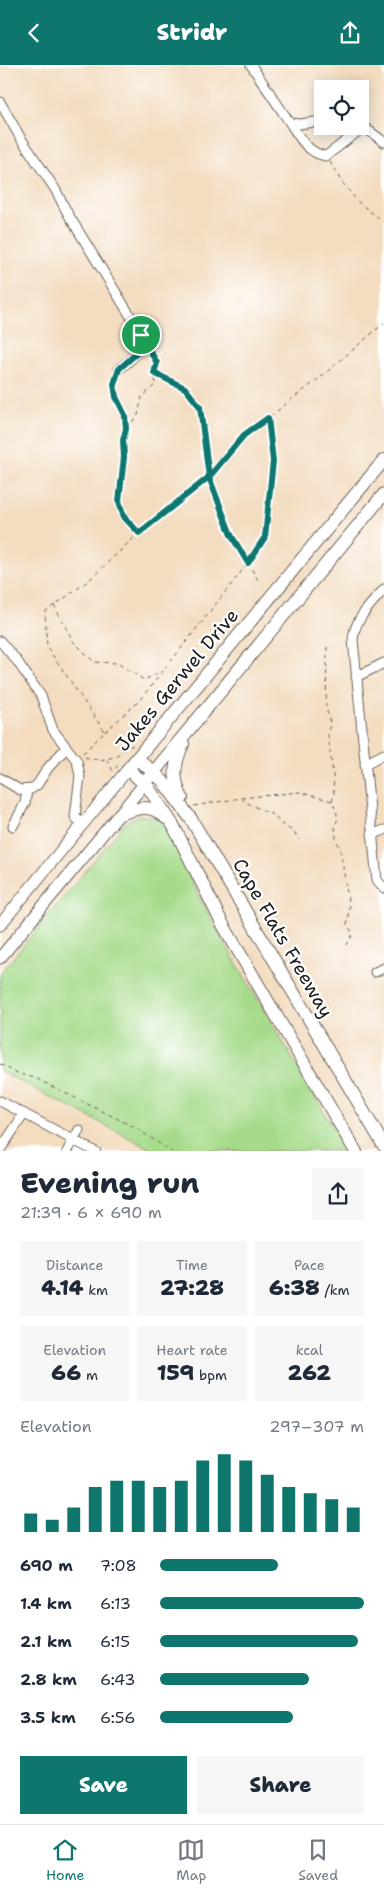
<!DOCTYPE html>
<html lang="en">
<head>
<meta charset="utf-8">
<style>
	:root { --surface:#fff; --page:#f6f6f7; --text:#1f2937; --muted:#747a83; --line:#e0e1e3; --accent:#0f766e }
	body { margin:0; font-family:"Shantell Sans",sans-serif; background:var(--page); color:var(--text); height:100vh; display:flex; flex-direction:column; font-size:19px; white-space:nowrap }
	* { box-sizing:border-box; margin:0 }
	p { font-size:16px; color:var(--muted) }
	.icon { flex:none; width:28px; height:28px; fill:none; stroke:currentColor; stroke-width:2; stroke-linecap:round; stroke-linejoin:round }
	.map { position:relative; height:1086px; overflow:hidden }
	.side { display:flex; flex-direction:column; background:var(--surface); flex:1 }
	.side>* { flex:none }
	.fabs { position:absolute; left:314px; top:15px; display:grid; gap:10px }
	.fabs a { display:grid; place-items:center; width:55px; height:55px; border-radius:0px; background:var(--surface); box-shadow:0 2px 12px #0003; font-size:25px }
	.pin { position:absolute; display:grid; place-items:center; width:42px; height:42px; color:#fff; margin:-21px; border:2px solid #fff; border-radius:50%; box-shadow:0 1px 5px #0007 }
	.round { display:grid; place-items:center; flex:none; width:52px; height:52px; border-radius:0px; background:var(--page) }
	.head { display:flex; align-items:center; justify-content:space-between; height:85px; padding:0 20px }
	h1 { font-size:28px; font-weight:800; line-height:38px }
	.metrics { display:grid; grid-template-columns:repeat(3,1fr); gap:8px; height:85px; padding:5px 20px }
	.metrics div { display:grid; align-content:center; border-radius:0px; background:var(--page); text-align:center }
	.metrics b { font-size:21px; font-weight:800 }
	.metrics small { font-size:14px; font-weight:400 }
	.metrics p { font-size:14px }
	.chart { height:140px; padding:10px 20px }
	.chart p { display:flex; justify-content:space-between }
	.chart svg { width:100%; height:90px; margin-top:5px; stroke:var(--accent); stroke-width:6 }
	.cta { display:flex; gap:10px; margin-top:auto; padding:10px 20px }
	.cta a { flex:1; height:58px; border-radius:0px; background:var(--accent); color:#fff; font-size:20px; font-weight:800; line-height:58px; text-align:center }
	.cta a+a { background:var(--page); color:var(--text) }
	ul { padding:0 20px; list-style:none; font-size:16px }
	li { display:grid; grid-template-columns:80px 60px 1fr; align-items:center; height:38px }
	li i { height:12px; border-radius:6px; background:var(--accent) }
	header { display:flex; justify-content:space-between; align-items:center; height:65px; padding:0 20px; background:var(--accent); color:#fff; font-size:22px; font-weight:800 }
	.tab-bar { display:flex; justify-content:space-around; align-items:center; height:70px; border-top:1px solid var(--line); background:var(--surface); font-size:14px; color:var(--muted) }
	.tab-bar a { display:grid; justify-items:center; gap:2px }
	.tab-bar .active { color:var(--accent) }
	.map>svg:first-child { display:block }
	.green { fill:#a7db8b; stroke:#627c54 }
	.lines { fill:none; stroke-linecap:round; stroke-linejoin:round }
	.minor-casing { stroke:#675f55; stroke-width:11 }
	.major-casing { stroke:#675f55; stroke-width:13 }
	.highway-casing { stroke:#675f55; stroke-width:14 }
	.path { stroke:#675f55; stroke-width:1; stroke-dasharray:4 4; stroke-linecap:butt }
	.minor { stroke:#fff; stroke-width:9 }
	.major { stroke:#fff; stroke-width:11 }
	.highway { stroke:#fff; stroke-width:12 }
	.route-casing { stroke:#fff; stroke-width:10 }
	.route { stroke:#0f766e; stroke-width:6 }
	.labels { text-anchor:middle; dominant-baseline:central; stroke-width:4.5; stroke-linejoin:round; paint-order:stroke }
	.street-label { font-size:19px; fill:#1c1c1c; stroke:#fff }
</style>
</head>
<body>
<header><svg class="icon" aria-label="back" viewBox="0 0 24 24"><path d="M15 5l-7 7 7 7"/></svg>Stridr<svg class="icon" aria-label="share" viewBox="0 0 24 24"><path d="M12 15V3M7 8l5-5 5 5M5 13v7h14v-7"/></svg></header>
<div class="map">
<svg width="384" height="1087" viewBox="0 0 384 1087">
	<rect width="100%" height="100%" fill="#fff"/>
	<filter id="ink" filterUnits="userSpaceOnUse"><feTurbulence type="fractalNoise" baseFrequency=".02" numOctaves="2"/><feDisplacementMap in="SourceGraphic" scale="10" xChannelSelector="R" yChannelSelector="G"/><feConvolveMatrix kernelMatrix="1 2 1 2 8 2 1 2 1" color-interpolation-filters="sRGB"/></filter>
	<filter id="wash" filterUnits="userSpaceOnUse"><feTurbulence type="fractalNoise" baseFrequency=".0096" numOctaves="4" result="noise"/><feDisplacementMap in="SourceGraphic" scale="20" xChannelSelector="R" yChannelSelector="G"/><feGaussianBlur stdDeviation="1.12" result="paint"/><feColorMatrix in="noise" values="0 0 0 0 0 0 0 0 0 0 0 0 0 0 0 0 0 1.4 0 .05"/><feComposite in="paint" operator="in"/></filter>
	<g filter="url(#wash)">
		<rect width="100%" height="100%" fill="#f3dcbf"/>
		<path class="green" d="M140 750 155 752 164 758 171 766 194 821 217 865 347 1086H155L0 1006V909L125 758Z"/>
	</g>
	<g filter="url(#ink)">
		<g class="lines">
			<defs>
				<path id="minor" d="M251 0 290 58 299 59 322 56
					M0 37 20 72 55 124 68 149 139 265C147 283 132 294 119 304
					M290 58C300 73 307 88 326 91L364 62
					M360 59 384 77
					M384 524C371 540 354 554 353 575L377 815 384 823
					M0 576 17 596 41 631 53 665 77 696 80 711 75 752 83 759
					M356 612 384 598
					M365 699 384 689
					M0 713 20 725 31 724 37 720 48 703 66 683
					M13 761 25 738 27 726
					M372 770 384 765
					M375 907 384 903
					M0 1036 96 1087
					M0 1085 24 1049
					M67 1087 79 1065"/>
				<path id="major" d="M0 860 128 704
					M0 893 145 718"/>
				<path id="highway" d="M137 693 162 715 191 754 384 1081
					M148 714 384 429
					M182 733C172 713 174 699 183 679
					M120 749C138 743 151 738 166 753
					M356 1087 222 858 173 760 148 722 128 704 384 395"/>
			</defs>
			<use href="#minor" class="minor-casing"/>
			<use href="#major" class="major-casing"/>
			<use href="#highway" class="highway-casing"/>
			<path class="path" d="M330 97 341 116 358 137 384 157
				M149 283 157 297 153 308 185 323 200 342 209 411
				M117 312 114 319 116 332 125 350 126 364 123 375 124 392 119 436 123 451 139 468 209 411 231 470 258 515
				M127 363 138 350 142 332 156 319 154 308
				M209 411 245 370 268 353
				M54 540 73 576 94 597 117 598 144 615 163 606
				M327 582 326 643 330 656 328 671 333 709 334 729 332 736
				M105 667 138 637 164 605 248 498 265 472 273 395 268 353 322 311 384 258
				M83 688 105 667 47 582 45 547 88 516 138 469
				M85 692C98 697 112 695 123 686 128 683 129 681 134 680
				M107 695 113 706 119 699
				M241 733 299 727 332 736 337 749V757L335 759 336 775 340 782 349 842 347 859 353 869 347 880
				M194 741 241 733 247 738 273 750 280 758 294 767 299 775
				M0 999 19 1009 35 1013 136 1063 172 1087"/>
			<use href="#minor" class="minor"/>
			<use href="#major" class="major"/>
			<use href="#highway" class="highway"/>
		</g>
	</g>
	<g class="lines" filter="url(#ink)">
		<defs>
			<path id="route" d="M141 270 157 298 154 308 185 323 200 342 209 412 231 470 248 498 265 472 273 396 268 353 244 370 209 412 139 468 124 452 119 436 124 392 123 375 126 364 125 350 116 332 114 319 119 304 137 288 141 280V270"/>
		</defs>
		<use href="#route" class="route-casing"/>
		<use href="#route" class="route"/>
	</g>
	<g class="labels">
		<g class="street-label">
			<text transform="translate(177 615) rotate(-50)">Jakes Gerwel Drive</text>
			<text transform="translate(283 873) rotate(60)">Cape Flats Freeway</text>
		</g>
	</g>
</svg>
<div class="fabs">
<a><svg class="icon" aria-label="locate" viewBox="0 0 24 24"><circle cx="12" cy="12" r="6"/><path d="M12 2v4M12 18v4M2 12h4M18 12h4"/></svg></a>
</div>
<div class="pin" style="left:141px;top:270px;background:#1e9e55"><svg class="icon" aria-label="arrive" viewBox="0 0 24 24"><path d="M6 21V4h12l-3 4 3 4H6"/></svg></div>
</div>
<section class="side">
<div class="head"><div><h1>Evening run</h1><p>21:39 · 6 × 690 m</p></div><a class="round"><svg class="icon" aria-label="share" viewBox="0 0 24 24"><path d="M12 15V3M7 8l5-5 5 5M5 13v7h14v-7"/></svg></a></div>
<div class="metrics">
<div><p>Distance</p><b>4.14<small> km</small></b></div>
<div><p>Time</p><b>27:28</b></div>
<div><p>Pace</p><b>6:38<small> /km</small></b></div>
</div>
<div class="metrics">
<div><p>Elevation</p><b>66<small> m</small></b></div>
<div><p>Heart rate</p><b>159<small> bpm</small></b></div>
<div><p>kcal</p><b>262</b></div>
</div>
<div class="chart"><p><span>Elevation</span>297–307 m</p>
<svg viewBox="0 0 160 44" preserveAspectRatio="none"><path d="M5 44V35M15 44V38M25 44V32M35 44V22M45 44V19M55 44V19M65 44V22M75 44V19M85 44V9M95 44V6M105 44V9M115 44V16M125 44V22M135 44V25M145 44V28M155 44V32"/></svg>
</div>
<ul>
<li><b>690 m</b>7:08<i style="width:58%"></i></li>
<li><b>1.4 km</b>6:13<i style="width:100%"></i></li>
<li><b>2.1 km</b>6:15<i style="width:97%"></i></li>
<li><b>2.8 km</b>6:43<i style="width:73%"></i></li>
<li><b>3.5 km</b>6:56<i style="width:65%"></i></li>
</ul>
<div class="cta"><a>Save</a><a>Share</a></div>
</section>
<nav class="tab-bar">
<a class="active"><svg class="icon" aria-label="home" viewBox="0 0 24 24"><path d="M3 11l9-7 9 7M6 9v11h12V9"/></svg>Home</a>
<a><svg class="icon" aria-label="map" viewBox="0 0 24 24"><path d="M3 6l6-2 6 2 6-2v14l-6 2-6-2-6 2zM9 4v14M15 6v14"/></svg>Map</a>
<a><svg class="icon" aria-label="saved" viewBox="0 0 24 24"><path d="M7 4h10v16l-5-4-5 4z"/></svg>Saved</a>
</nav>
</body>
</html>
